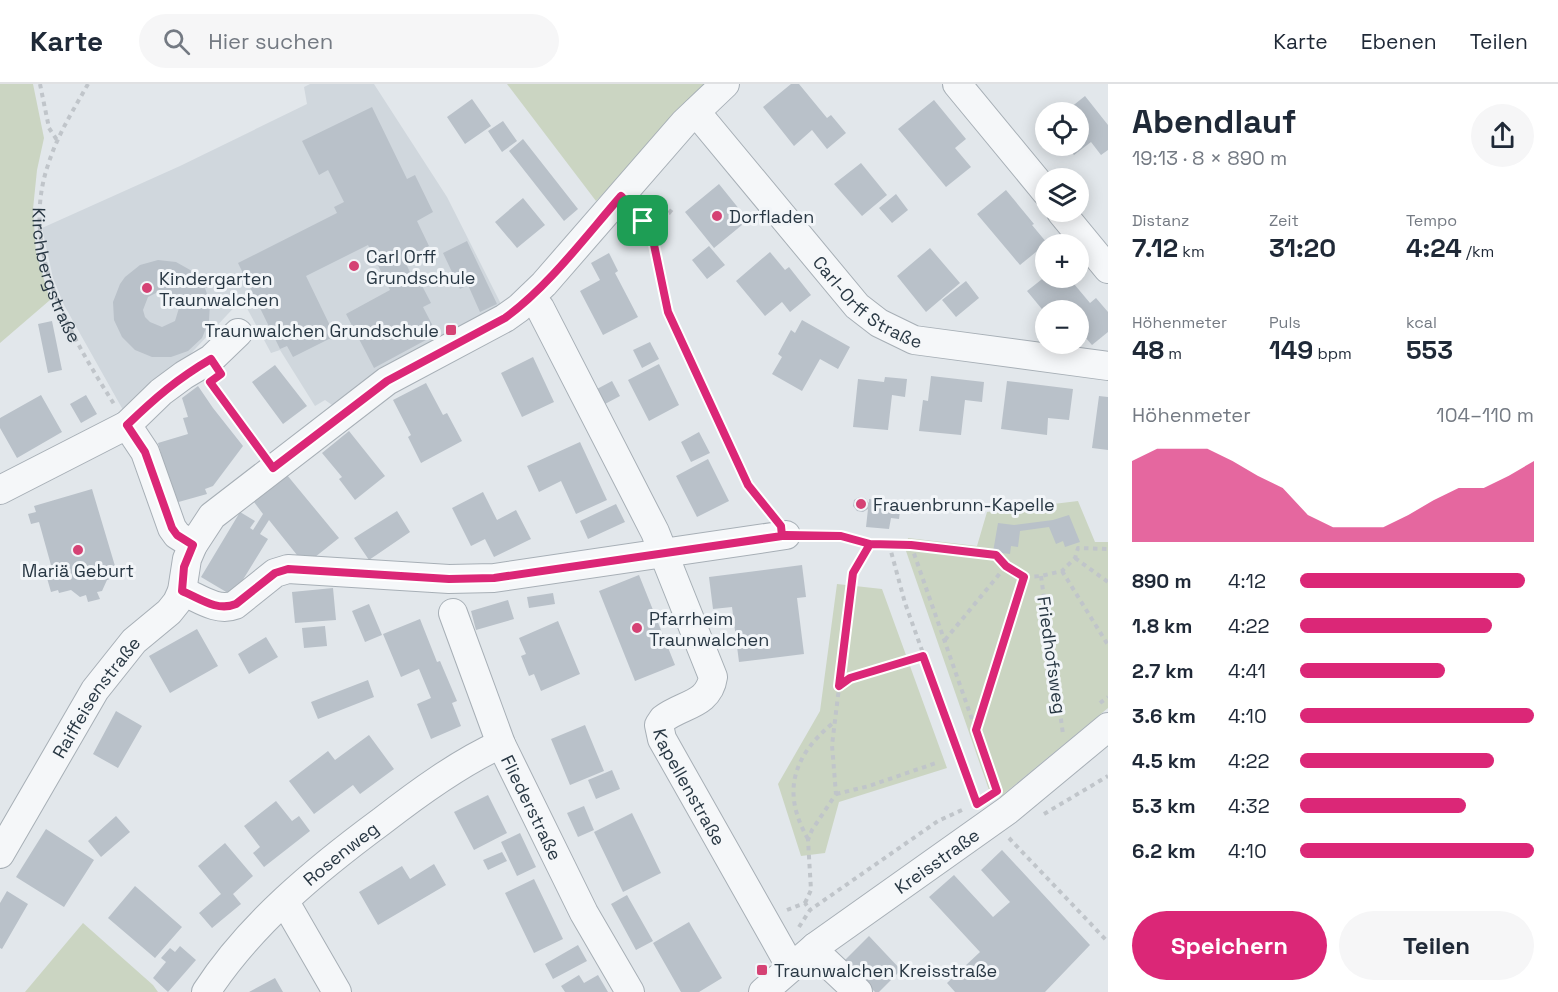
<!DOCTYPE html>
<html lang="de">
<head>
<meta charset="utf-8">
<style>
	:root { --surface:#fff; --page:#f6f6f7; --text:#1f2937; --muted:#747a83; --line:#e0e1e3; --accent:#db2777 }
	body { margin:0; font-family:"Space Grotesk",sans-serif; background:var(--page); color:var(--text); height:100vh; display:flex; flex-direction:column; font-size:22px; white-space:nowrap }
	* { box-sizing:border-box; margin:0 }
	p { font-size:20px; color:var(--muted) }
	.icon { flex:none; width:33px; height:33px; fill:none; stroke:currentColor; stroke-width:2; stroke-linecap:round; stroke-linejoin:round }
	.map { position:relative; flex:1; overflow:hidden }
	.drawer { display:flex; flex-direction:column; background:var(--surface); width:450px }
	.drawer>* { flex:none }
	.controls { position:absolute; left:1035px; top:18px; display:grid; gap:12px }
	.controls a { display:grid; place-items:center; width:54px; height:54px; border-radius:50%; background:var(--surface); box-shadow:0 3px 15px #0003; font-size:30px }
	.pin { position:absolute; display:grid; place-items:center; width:51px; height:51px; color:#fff; margin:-26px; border-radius:12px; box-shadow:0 3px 9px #0006 }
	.round { display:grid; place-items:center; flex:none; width:63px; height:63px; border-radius:32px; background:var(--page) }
	.head { display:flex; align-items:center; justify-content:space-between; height:102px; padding:0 24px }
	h1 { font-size:33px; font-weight:600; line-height:45px }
	.figures { display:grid; grid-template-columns:repeat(3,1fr); gap:9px; height:102px; padding:6px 24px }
	.figures div { display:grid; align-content:center }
	.figures b { font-size:26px; font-weight:600 }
	.figures small { font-size:16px; font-weight:400 }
	.figures p { font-size:16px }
	.chart { height:168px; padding:12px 24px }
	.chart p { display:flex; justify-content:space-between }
	.chart svg { width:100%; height:108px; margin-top:6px; fill:var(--accent); opacity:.7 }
	.button { display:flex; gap:12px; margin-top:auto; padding:12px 24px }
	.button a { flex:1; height:69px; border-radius:36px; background:var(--accent); color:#fff; font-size:24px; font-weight:600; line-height:69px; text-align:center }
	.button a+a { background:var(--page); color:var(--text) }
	ul { padding:0 24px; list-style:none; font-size:20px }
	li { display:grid; grid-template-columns:96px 72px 1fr; align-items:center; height:45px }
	li i { height:15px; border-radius:8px; background:var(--accent) }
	header { display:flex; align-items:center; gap:36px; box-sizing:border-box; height:84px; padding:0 30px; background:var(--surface); border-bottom:2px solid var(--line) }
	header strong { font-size:28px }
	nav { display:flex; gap:33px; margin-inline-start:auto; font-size:21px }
	.search { width:420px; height:54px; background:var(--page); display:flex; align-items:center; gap:15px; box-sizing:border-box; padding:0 21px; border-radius:33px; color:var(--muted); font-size:22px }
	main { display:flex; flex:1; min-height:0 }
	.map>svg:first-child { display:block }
	.built { fill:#d0d7dd }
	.green { fill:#cbd5c2 }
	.building { fill:#b9c1c9; fill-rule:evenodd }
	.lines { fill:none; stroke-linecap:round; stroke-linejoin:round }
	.minor-casing { stroke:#a7afb6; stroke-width:30 }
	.path { stroke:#c0c5ca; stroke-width:4; stroke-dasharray:4.5 4.5; stroke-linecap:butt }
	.minor { stroke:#f5f7f9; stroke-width:28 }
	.route-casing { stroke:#fff; stroke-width:12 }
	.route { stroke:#db2777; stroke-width:8 }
	.poi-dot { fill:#d54274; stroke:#f2f5f8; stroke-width:2 }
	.labels { text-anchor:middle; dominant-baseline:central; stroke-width:6; stroke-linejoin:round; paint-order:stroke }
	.poi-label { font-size:18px; fill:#293844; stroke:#f2f5f8; text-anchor:start }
	.street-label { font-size:18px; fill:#293844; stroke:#f2f5f8 }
</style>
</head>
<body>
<header>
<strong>Karte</strong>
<div class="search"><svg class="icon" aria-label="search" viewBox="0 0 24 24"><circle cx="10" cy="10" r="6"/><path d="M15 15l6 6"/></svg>Hier suchen</div>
<nav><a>Karte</a><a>Ebenen</a><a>Teilen</a></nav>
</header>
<main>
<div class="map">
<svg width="1108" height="908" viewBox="0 0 1108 908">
	<rect width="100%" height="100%" fill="#e2e7eb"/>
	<path class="built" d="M310 0H374L447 113 501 220 490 228 384 282 332 321 325 316 315 322 280 266 271 269 242 215 181 280 123 326 64 221 53 194 42 144 180 82 307 20 304 3Z"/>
	<path class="green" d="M0 0H33L44 54 37 86 33 125 36 168 50 216 0 259Z
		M507 0H707L596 117Z
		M1078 417 1095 458H1108V624L1000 713 989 706 906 467 908 454 977 462 987 428Z
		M837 500 882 505 947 684 839 718 825 769 801 772 778 700 820 627Z
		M83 839 153 901 158 908H25Z"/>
	<path class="building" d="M791 0H799L827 34 831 31 846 49 827 65 812 46 794 62 763 23Z
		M1085 12 1108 41V66L1101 71 1091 58 1074 71 1066 62H1078V28H1065Z
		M472 15 491 42 465 60 447 33Z
		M934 16 966 55 955 64 971 83 946 103 898 45Z
		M372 23 407 95 415 91 433 128 417 137 429 162 404 175 413 195 417 192 431 219 423 223 437 250 374 284 346 230 390 206 368 161 306 192 335 252 293 273 287 262 280 265 238 179 337 129 334 123 344 118 328 86 319 91 302 57Z
		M503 37 517 57 502 68 488 47Z
		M523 55 578 125 564 137 509 67Z
		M861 79 887 111 862 132 834 100Z
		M719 100 748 136 714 164 685 128Z
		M1006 106 1034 140 1032 141 1047 159 1020 181 977 130Z
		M896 110 908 126 892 139 879 124Z
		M523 114 545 141 517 164 495 138Z
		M635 133 642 152 625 158 618 140Z
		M467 157 497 220 480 228 468 201 460 205 443 169Z
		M709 162 725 181 707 195 692 176Z
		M930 164 960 199 926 228 897 192Z
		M770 168 785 186 789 183 811 211 790 228 782 218 765 232 736 197Z
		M609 169 618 187 615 189 638 233 603 251 580 207 600 196 591 179Z
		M158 176 176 178 192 187 204 201 210 219 209 237 202 254 188 267 171 273H152L135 266 122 253 114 236 113 218 120 200 125 193 140 181ZM160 207 173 211 179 224 175 237 162 243 150 238 145 233 143 226 148 213Z
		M1046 192V194H1069L1090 219 1096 214 1108 228V248L1092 261 1078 245V226H1046V230L1027 207Z
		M966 197 979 214 956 233 942 216Z
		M802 236 850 263 838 285 820 275 802 307 772 290 782 273 778 270 791 246 795 249Z
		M52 237 62 286 48 289 38 240Z
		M650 258 659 275 642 284 633 266Z
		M533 273 554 318 522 333 501 289Z
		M659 280 679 321 649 337 628 296Z
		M275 281 307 322 283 340 252 298Z
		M931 292 984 298 982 318 965 316 961 351 919 347 923 316 928 317Z
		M885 293 907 295 905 313 892 311 888 346 853 343 858 295 884 298Z
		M612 297 620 312 605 320 597 305Z
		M1007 297 1073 305 1069 336 1048 334 1047 351 1001 345Z
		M426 299 443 331 447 329 462 357 421 379 408 353 411 351 393 316Z
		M198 302 213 324 243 362 213 402 205 405 207 410 175 419 158 359 188 350 183 334 188 333 182 314Z
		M41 311 62 348 17 374 0 344V334Z
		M86 311 97 330 81 339 70 320Z
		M1099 312 1108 313V366L1092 364Z
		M349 347 385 392 355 416 339 395 342 393 322 369Z
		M699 348 710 369 691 378 681 358Z
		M580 358 607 416 576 430 561 397 539 408 527 382Z
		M708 375 729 417 697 433 676 392Z
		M287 391 339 454 305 481 269 436 260 450 268 455 233 512 201 493 240 428 255 437 250 444 253 446 263 430 254 418Z
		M92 405 118 492 107 496 102 507 97 508 100 515 88 518 86 511 80 513 71 506 59 509 58 506 51 508 47 494 54 492 39 438 31 440 28 430 36 428 34 422Z
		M483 408 497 436 516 426 531 455 494 473 485 455 471 462 452 424Z
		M859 413 865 414 869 419V415L901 419 899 435 891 434 889 445 866 443 868 425 863 428 857 427 853 422 854 416Z
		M616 420 625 438 588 455 580 437Z
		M397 427 410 448 369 476 354 454Z
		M1069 431 1080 458 1065 463 1063 457 1056 460 1049 443 1020 447 1018 463 1011 462 1010 470 993 468 998 439 1014 441 1053 436Z
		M802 481 806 513 797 514 804 570 739 578 732 523 713 525 709 493Z
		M639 491 675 581 635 597 599 507Z
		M333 504 336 536 295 539 292 508Z
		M553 509 555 520 529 524 527 513Z
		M508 516 514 535 476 546 471 527Z
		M369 520 382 551 365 558 352 527Z
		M420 535 437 578 440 577 457 617 452 619 461 642 431 655 417 620 431 614 419 585 401 593 383 550Z
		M558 537 580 590 541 607 534 590 529 592 521 572 526 570 519 554Z
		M325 542 327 562 304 564 302 544Z
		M197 545 218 582 170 609 149 572Z
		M266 553 278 573 249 590 238 570Z
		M368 596 374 613 318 635 311 618Z
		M116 627 142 642 118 684 93 670Z
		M585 641 604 687 570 701 551 655Z
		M369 651 394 685 360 710 353 701 314 730 289 697 328 667 335 676Z
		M612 686 620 705 596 715 588 696Z
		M488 711 507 749 474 766 454 728Z
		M276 717 292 737 299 732 310 747 264 783 253 769 260 763 244 742Z
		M584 722 594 746 578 753 567 729Z
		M632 729 661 789 623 808 594 748Z
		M116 732 130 748 101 773 88 757Z
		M46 745 94 776 64 823 16 793Z
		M520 749 536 783 517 792 501 758Z
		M225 759 253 792 233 810 241 820 212 844 199 829 221 810 198 782Z
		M1002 766 1090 861 1045 908H955L947 899 980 868 929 813 954 791 993 833 1010 818 981 786Z
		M502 768 507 777 488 786 483 776Z
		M434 780 446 801 378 841 359 808 402 782 410 795Z
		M534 795 563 855 534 869 505 809Z
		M135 802 182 843 155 874 108 834Z
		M7 807 28 820 2 865 0 864V819Z
		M627 811 653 857 636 866 611 820Z
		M689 838 722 894 699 908H681L653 859Z
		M869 852 901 886 879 908H875L844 877Z
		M578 861 587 877 553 895 545 880Z
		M180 862 196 876 168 908 153 894 166 878 161 874 170 864 175 868Z
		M579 891 584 899 598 891 608 908H565L561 902Z
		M275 894 283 908H249Z"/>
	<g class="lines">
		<defs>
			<g id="minor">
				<path d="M957 0 1046 108"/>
				<path id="s2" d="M696 28 857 222 879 239 914 256 1108 282"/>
				<path d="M1061 128 1108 185"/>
				<path id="s3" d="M531 213 540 224 655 448 713 593C709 621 682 620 663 635L659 641 662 655 784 871 792 882"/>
				<path d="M127 341 145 368 172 444 177 451 193 461"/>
				<path d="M0 406 127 341 161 308 184 291 211 275 238 249"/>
				<path d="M182 507C199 514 217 528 235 521L275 489 288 485 449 495 494 494 786 451"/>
				<path id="s4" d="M453 529 501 660 584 829 630 908"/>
				<path id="s5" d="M0 770 95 606 134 557 169 528 177 518 182 507 187 475 193 461 212 432 387 297 505 234 519 224 544 200 684 39 725 0"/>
				<path d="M285 818 337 908"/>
				<path d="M815 863 823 875 858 908"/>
				<path id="s6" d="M206 908C250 840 317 785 382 737 418 709 459 679 501 660"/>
				<path id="s7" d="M763 908 815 863 1008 726 1108 643"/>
			</g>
		</defs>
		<use href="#minor" class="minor-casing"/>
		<g class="path">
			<path d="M40 0 49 44 57 56"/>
			<path id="s1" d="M88 0C74 25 58 50 49 78 18 164 69 249 114 320"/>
			<path d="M637 128 653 156 668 228 690 272 705 311 748 401 770 428"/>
			<path d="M643 137 669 129 673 124"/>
			<path d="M213 303 260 366"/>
			<path d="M810 452H841L871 460 911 461 996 471 1006 482 1024 493 1041 492 1062 487 1075 474 1078 464 1108 465"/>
			<path d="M889 460 905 519 977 720"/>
			<path d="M911 461 996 704"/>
			<path d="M1075 474 1108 498"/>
			<path d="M1062 487 1108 561"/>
			<path d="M1041 492 1063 650"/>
			<path d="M945 556 1006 482"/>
			<path d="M840 601 850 594 923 571"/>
			<path d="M1100 619 1108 613"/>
			<path d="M976 646 1024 493"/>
			<path d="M836 710 869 702 936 679"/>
			<path d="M1044 730 1108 692"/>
			<path d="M1009 754 1108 858"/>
			<path d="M808 755C781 708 793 672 833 639"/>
			<path d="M805 819 811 806 808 756 812 746 836 710 832 661 853 489 871 460"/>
			<path d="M787 826 805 819 810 826"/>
			<path d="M799 843 810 826 938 737 962 726"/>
		</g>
		<use href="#minor" class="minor"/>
	</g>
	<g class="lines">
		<defs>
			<path id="route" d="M643 137 621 112C585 153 549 202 505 234L387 297 273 384 210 298 221 290 211 275C177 295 155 314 127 341L145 368 172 444 177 451 193 461 184 483 182 507C199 514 217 528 236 520L275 489 288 485 449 495 494 494 782 452 786 451 841 452 870 460 911 461 996 471 1006 482 1024 493 976 646 997 707 977 720 923 572 850 594 839 602 853 489 870 460 841 452H782L781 442 748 401 668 228 653 156 643 137"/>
		</defs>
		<use href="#route" class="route-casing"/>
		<use href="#route" class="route"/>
	</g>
	<g class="poi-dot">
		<circle cx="717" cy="132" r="6"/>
		<circle cx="354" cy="182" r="6"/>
		<circle cx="147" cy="204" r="6"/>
		<rect x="445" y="240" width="12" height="12" rx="3"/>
		<circle cx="861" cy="420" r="6"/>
		<circle cx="78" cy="466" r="6"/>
		<circle cx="637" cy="544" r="6"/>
		<rect x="756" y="880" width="12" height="12" rx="3"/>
	</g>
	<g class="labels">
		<g class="poi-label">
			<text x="729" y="132">Dorfladen</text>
			<text x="366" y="172">Carl Orff<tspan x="366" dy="21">Grundschule</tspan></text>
			<text x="159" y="194">Kindergarten<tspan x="159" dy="21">Traunwalchen</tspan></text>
			<text x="439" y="246" text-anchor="end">Traunwalchen Grundschule</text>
			<text x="873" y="420">Frauenbrunn-Kapelle</text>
			<text x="78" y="486" text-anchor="middle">Mariä Geburt</text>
			<text x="649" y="534">Pfarrheim<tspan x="649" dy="21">Traunwalchen</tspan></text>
			<text x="774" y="886">Traunwalchen Kreisstraße</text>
		</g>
		<g class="street-label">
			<text stroke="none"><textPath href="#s1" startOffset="204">Kirchbergstraße</textPath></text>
			<text stroke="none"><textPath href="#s2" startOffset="258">Carl-Orff Straße</textPath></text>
			<text transform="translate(1052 571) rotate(82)">Friedhofsweg</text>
			<text stroke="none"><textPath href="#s5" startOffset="184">Raiffeisenstraße</textPath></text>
			<text stroke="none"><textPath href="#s3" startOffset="567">Kapellenstraße</textPath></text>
			<text stroke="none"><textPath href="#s4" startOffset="210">Fliederstraße</textPath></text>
			<text stroke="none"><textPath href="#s6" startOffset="194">Rosenweg</textPath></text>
			<text stroke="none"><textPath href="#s7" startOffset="218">Kreisstraße</textPath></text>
		</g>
	</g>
</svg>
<div class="controls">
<a><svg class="icon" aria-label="locate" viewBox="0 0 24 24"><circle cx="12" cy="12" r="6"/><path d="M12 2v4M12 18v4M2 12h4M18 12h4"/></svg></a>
<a><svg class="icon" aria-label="layers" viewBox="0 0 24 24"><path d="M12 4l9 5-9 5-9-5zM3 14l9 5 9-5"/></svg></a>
<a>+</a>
<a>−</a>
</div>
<div class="pin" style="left:643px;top:137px;background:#1e9e55"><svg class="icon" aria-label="arrive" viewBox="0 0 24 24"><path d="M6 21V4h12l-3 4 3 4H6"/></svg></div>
</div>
<section class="drawer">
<div class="head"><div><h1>Abendlauf</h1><p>19:13 · 8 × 890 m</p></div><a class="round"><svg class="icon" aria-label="share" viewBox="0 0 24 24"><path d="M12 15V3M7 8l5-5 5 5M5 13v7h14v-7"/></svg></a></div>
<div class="figures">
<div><p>Distanz</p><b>7.12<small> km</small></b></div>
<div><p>Zeit</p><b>31:20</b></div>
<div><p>Tempo</p><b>4:24<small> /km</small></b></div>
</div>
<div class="figures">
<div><p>Höhenmeter</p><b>48<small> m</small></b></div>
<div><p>Puls</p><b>149<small> bpm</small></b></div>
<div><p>kcal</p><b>553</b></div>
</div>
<div class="chart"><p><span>Höhenmeter</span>104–110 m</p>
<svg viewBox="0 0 160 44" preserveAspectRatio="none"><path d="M0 44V11L10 6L20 6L30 6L40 11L50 17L60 22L70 33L80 38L90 38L100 38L110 33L120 27L130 22L140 22L150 17L160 11V44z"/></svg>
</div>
<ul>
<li><b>890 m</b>4:12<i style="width:96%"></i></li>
<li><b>1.8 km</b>4:22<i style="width:82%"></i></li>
<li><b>2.7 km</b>4:41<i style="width:62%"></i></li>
<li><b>3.6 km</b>4:10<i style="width:100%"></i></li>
<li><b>4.5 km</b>4:22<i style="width:83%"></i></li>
<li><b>5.3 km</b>4:32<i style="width:71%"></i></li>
<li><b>6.2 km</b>4:10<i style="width:100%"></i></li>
</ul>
<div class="button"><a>Speichern</a><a>Teilen</a></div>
</section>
</main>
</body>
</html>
